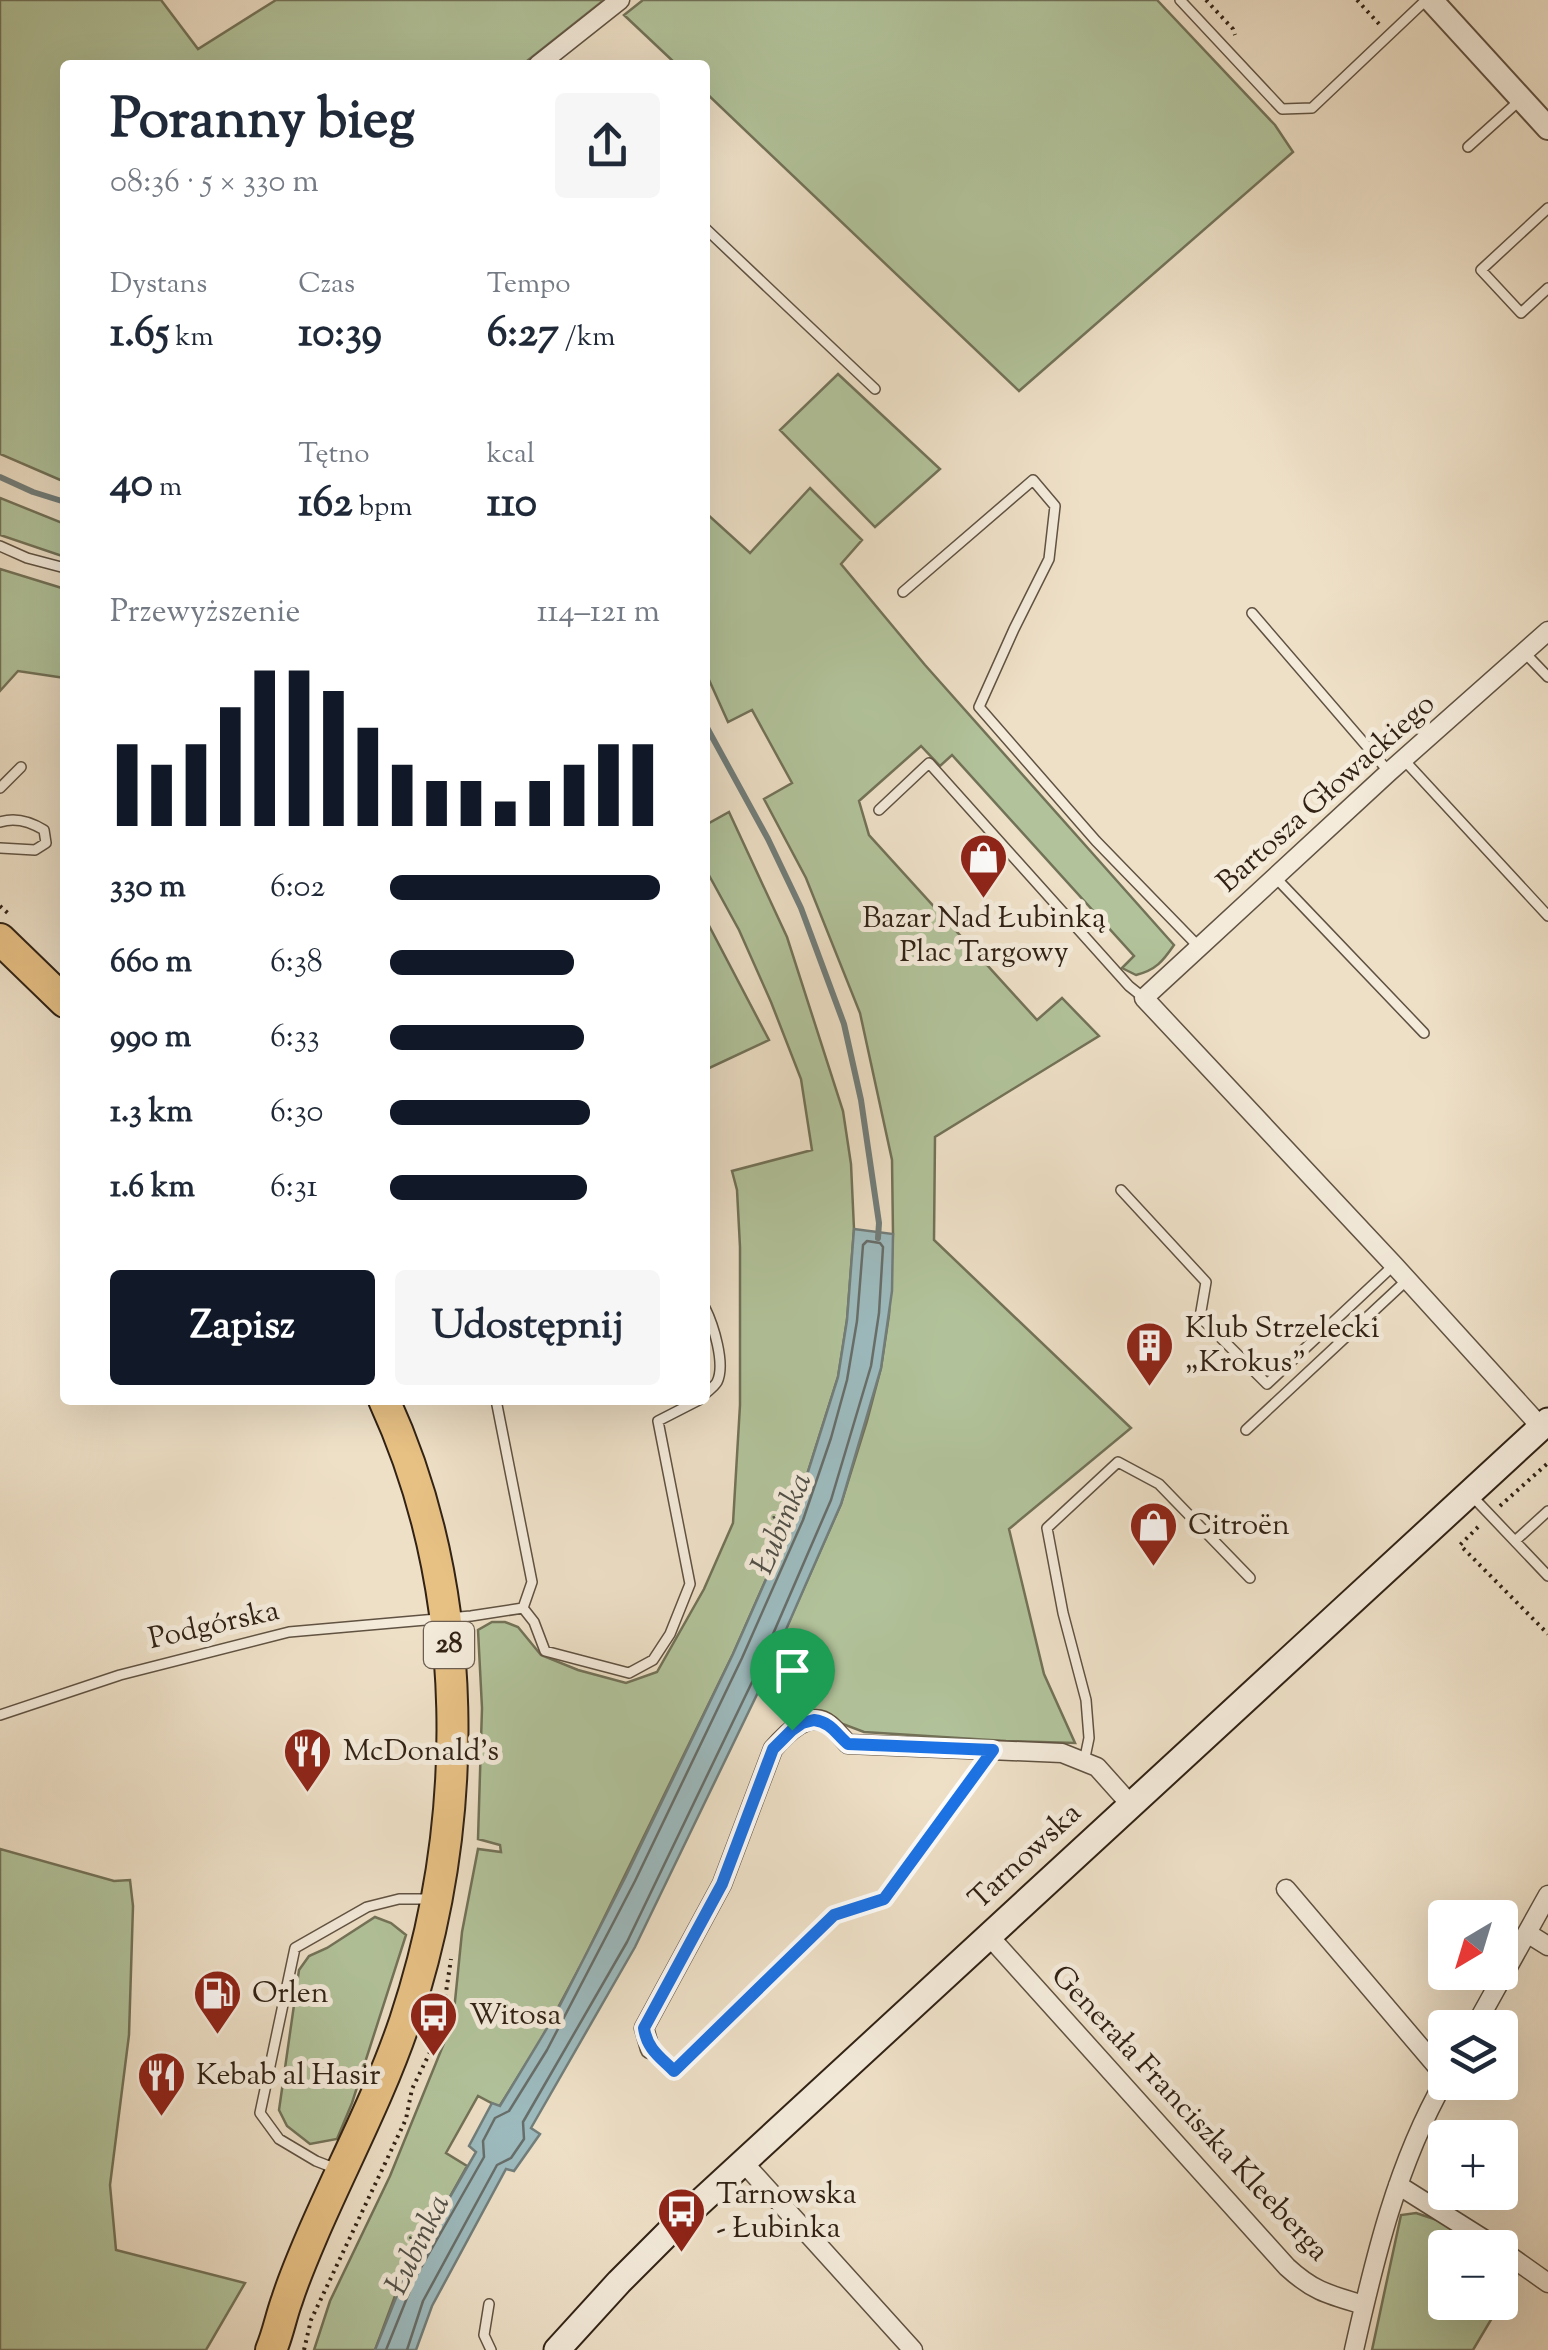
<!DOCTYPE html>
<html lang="pl">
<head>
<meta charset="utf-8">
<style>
	:root { --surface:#fff; --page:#f6f6f7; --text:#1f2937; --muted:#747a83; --accent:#111827 }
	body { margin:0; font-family:"Sorts Mill Goudy",serif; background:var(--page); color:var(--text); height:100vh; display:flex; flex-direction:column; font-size:38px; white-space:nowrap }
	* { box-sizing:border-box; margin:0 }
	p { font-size:32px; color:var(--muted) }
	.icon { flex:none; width:55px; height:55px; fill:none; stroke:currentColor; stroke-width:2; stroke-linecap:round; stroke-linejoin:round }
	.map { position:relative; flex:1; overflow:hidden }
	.side { position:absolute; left:60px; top:60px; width:650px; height:1345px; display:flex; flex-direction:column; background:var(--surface); border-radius:10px; box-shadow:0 10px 40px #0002 }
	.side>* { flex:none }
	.needle { width:65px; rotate:218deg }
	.buttons { position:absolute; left:1428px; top:1900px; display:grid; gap:20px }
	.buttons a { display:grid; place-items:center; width:90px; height:90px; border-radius:10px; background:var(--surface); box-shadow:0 10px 40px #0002; font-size:50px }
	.pin { position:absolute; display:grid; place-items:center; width:85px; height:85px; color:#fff; margin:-102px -42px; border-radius:50% 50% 50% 0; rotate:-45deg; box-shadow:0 0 10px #0007 }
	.pin .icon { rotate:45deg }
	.round { display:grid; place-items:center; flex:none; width:105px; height:105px; border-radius:10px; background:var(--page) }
	.head { display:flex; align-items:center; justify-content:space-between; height:170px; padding:0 50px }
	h1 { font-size:55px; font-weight:700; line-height:75px }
	.metrics { display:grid; grid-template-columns:repeat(3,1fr); gap:15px; height:170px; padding:10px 50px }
	.metrics div { display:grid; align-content:center }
	.metrics b { font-size:42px; font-weight:700 }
	.metrics small { font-size:28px; font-weight:400 }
	.metrics p { font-size:28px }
	.chart { height:280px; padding:20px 50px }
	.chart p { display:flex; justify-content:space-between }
	.chart svg { width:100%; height:180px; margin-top:10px; stroke:var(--accent); stroke-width:6 }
	.button { display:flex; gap:20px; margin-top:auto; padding:20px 50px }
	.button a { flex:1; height:115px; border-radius:10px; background:var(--accent); color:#fff; font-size:40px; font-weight:700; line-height:115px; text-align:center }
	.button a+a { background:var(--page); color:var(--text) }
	ul { padding:0 50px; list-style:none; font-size:32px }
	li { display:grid; grid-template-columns:160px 120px 1fr; align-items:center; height:75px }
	li i { height:25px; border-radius:12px; background:var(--accent) }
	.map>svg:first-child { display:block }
	.green { fill:#b2c39b; stroke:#727258; stroke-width:2.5 }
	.water { fill:#9dbbbf; stroke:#727e7b; stroke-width:2.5 }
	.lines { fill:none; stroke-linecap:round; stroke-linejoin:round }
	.shore { stroke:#676e6a; stroke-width:2.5 }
	.stream { stroke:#727e7b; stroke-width:6 }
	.service-casing { stroke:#605242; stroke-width:12 }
	.minor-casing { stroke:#605242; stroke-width:21 }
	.tertiary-casing { stroke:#605242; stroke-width:26 }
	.secondary-casing { stroke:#312215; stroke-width:29 }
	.primary-casing { stroke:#312215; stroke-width:34 }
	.path { stroke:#312215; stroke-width:4; stroke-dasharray:2.5 5; stroke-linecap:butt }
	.service { stroke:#f4ebdb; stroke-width:9 }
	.minor { stroke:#f4ebdb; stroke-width:18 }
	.tertiary { stroke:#f4ebdb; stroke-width:22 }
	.secondary { stroke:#f4ebdb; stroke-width:25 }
	.primary { stroke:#e7c084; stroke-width:30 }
	.route-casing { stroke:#fff; stroke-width:20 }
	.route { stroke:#1a73e8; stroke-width:12 }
	.labels { text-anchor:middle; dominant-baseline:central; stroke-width:10; stroke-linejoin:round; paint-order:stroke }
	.shield { fill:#f4ebdb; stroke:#6c5e50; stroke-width:2.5 }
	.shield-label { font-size:28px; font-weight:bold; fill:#312215 }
	.street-label { font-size:30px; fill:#312215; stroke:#f4ebdb }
	.poi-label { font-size:30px; fill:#312215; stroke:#f4ebdb; text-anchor:start }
	.water-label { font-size:32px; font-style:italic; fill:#515048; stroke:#f4ebdb }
</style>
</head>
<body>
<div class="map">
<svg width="1548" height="2350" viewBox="0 0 1548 2350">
	<rect width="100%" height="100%" fill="#eee0c7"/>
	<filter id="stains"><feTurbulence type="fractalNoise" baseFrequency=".002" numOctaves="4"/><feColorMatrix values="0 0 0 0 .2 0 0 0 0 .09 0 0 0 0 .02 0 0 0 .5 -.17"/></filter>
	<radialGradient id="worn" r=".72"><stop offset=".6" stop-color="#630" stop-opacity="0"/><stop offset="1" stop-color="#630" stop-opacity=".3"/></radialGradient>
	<path class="green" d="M0 0H161L198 49 276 0H604L522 65H65V482L0 454Z
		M643 0H1157L1275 125 1293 152 1019 391 705 92V65H677L624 15Z
		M838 374 940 469 875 527 780 430Z
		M810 488 862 540 841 564 925 665 1174 945C1163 961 1156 970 1136 975L1122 968 1134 956 952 755 940 766 921 746 859 801 869 835 1037 1020 1062 998 1099 1036 935 1137 934 1240 1131 1428 1009 1529 1044 1674 1075 1743 1006 1741 864 1732 758 1692 841 1504 867 1421 881 1368 889 1315 893 1234 892 1160 860 1013 806 878 764 799 792 783 752 710 728 722 705 671V512L750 553Z
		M0 498 65 524V557L0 535Z
		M0 569 65 589V678L18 671 0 691Z
		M729 812 787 937 843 1111 851 1164 854 1229 847 1320 838 1377 794 1516 733 1654 584 1959 538 2045 499 2107 478 2096 446 2153 467 2166 395 2296 375 2350H314L330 2301 390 2176 453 2021 462 1932 478 1849 501 1852 500 1845 478 1839 482 1708 478 1630 492 1622H505L518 1627 541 1655 578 1670 626 1683 657 1672 704 1589 733 1523 740 1405V1247L737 1190 732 1171 812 1150 801 1079 771 1002 739 930 705 868V817L709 823Z
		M705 918 769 1040 705 1070Z
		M0 1849 114 1881 130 1880 133 1906 129 2035 110 2185 116 2250 245 2283 206 2350H0Z
		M375 1917 391 1923 406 1935 352 2103 337 2139 310 2144 287 2126 279 2110 299 1970 309 1956 327 1948Z
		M1416 2213 1440 2221 1477 2247 1445 2248V2302H1500V2263L1517 2276 1473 2350H1372L1401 2215Z"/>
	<path class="water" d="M854 1229 893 1234 892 1291 881 1368 841 1504 763 1682 635 1947 531 2128 540 2134 514 2171 506 2169 432 2306 416 2350H375L406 2273 476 2152 469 2146 492 2103 500 2106 555 2015 626 1876 733 1654 794 1516 838 1377 847 1320Z"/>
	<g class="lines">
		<path class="shore" d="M386 2350 415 2278 484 2157 483 2141 495 2118 509 2111 547 2050 635 1881 742 1658 803 1520 831 1438 847 1380 857 1321 863 1245 867 1241 880 1243 883 1247 879 1313 871 1366 831 1500 754 1678 627 1942 523 2122 524 2139 511 2158 497 2165 423 2301 407 2350"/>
		<path class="stream" d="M0 477 33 492 65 502
			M705 724 768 839 801 908 844 1024 861 1100 879 1223 878 1238"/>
		<defs>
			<path id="service" d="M1180 0 1282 109 1312 108 1426 0
				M1468 147 1519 101
				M1548 208 1481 270 1521 313 1548 288
				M705 228 875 389
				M0 546 27 558 65 568
				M903 592 1033 480 1055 506 1049 559 1014 629 979 707 1096 841 1199 947
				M1252 613 1389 772
				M1525 653 1548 677
				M1404 760 1548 916
				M0 788 21 767
				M879 810 929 763 1129 986 1144 998
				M0 822C15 817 31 822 44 830L46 843 35 850 0 848
				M1275 877 1424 1033
				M1121 1190 1206 1282 1200 1317 1267 1384 1394 1265
				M705 1308C713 1324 726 1364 717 1382 714 1387 709 1390 705 1394
				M1246 1430 1407 1280
				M1472 1496 1548 1576
				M1515 1541 1548 1511
				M523 1608 534 1622 545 1651 629 1673 653 1660 670 1634 690 1584 658 1421 699 1400
				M0 1715 120 1675 289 1632 471 1616 523 1608 532 1582 496 1400
				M1084 1762 1089 1738 1086 1700 1063 1613 1047 1528 1118 1462 1159 1484 1250 1578
				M650 2049 675 2071 834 1915 884 1899 993 1750
				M334 2168 316 2161 279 2139 260 2113 295 1948 367 1907 399 1899H428
				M489 2304 484 2335 491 2350"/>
			<path id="minor" d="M538 65 620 0
				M1541 1427 1394 1265 1144 998 1389 772 1548 631
				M1286 1889 1445 2076
				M1527 1933 1548 1946
				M989 1936 1287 2267C1314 2292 1330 2295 1364 2305
				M1474 2028 1548 1895
				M650 2049 644 2028 722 1884 773 1749C786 1734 810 1708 830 1725 837 1731 842 1738 848 1744L1062 1753 1097 1767 1131 1805
				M743 2162 913 2350
				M1398 2185 1498 2248
				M1500 2249 1548 2283
				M1354 2350C1375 2257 1397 2164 1445 2080"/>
			<path id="tertiary" d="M1431 0 1548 128"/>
			<path id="secondary" d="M557 2350 619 2282 685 2216 1548 1421"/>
			<path id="primary" d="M0 939 65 1002
				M271 2350C278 2334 281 2316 287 2300 294 2278 303 2257 312 2236 343 2164 380 2095 405 2021 471 1822 472 1592 384 1400"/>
		</defs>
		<use href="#service" class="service-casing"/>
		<use href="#minor" class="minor-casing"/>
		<use href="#tertiary" class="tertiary-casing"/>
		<use href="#secondary" class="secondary-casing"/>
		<use href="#primary" class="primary-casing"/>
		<path class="path" d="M1206 0 1233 29 1235 35
			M1357 0 1380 25
			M0 906 10 915
			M1500 1506 1548 1463
			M1478 1527 1460 1545 1548 1634
			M304 2350 311 2320 406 2119 412 2089 440 2032 451 1959"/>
		<use href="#service" class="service"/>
		<use href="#minor" class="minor"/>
		<use href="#tertiary" class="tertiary"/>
		<use href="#secondary" class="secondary"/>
		<use href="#primary" class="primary"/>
	</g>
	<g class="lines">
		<defs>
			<path id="route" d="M814 1720C831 1722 836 1734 848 1744L993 1750 884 1899 834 1915 674 2071C660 2057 647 2049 644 2028L722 1884 773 1749 792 1730 802 1723Z"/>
		</defs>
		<use href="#route" class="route-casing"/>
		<use href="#route" class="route"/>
	</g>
	<defs>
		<symbol id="shop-pin" viewBox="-11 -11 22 30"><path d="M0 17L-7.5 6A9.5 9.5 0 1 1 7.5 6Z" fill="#8f2418" stroke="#f4ebdb"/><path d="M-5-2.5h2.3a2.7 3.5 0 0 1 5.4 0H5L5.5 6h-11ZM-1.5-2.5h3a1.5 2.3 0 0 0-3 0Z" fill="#fff"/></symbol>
		<symbol id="building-pin" viewBox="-11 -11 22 30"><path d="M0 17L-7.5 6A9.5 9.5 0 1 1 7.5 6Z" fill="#8f2418" stroke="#f4ebdb"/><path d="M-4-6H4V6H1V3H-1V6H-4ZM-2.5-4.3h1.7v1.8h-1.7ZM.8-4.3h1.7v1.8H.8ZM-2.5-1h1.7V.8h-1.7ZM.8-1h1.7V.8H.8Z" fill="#fff"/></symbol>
		<symbol id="restaurant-pin" viewBox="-11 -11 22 30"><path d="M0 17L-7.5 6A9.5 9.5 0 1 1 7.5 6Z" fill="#8f2418" stroke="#f4ebdb"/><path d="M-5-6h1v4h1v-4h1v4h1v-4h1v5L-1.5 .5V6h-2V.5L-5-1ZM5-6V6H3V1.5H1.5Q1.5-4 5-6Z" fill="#fff"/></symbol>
		<symbol id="fuel-pin" viewBox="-11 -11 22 30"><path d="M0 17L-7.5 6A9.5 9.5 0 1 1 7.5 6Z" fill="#8f2418" stroke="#f4ebdb"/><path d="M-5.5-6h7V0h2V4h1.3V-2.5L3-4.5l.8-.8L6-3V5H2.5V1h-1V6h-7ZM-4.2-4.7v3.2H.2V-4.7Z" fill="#fff"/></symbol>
		<symbol id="bus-pin" viewBox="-11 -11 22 30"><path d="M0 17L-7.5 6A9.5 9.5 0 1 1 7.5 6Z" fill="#8f2418" stroke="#f4ebdb"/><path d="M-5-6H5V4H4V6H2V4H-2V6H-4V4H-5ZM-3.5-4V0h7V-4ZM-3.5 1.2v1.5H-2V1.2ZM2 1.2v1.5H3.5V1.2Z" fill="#fff"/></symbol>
	</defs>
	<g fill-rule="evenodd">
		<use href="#shop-pin" x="956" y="830" width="55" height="75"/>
		<use href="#building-pin" x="1122" y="1318" width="55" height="75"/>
		<use href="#shop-pin" x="1126" y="1498" width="55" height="75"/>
		<use href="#restaurant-pin" x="280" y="1724" width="55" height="75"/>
		<use href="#fuel-pin" x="190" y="1966" width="55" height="75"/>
		<use href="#bus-pin" x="406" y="1988" width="55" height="75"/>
		<use href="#restaurant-pin" x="134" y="2048" width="55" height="75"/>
		<use href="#bus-pin" x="654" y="2184" width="55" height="75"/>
	</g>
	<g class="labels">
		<rect class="shield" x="424" y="1622" width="50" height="46" rx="8"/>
		<g class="shield-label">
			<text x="449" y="1645">28</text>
		</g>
		<g class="street-label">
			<text transform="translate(1327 794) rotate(-42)">Bartosza Głowackiego</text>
			<text transform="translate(214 1626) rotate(-13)">Podgórska</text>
			<text transform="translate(1026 1857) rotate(-43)">Tarnowska</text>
			<text transform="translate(1189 2114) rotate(47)">Generała Franciszka Kleeberga</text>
		</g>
		<g class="poi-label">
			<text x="984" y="919" text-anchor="middle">Bazar Nad Łubinką<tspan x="984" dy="34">Plac Targowy</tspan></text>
			<text x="1185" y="1329">Klub Strzelecki<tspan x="1185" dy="34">„Krokus”</tspan></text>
			<text x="1188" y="1526">Citroën</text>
			<text x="343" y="1752">McDonald's</text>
			<text x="252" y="1994">Orlen</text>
			<text x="469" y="2016">Witosa</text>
			<text x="196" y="2076">Kebab al Hasir</text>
			<text x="716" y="2195">Tarnowska<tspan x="716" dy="34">- Łubinka</tspan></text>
		</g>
		<g class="water-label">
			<text transform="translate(783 1524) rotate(-67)">Łubinka</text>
			<text transform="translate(419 2245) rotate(-64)">Łubinka</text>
		</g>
	</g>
	<rect width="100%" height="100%" filter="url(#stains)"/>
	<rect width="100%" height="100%" fill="url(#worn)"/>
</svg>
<div class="buttons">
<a><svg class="needle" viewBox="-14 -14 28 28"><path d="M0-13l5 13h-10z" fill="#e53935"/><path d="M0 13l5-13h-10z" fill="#747a83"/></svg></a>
<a><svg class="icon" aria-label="layers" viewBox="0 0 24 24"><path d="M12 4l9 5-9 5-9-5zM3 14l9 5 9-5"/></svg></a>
<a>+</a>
<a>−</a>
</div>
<div class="pin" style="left:792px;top:1730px;background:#1e9e55"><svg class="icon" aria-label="arrive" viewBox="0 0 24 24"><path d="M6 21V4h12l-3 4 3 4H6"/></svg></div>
<section class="side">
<div class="head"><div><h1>Poranny bieg</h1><p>08:36 · 5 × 330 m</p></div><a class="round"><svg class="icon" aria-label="share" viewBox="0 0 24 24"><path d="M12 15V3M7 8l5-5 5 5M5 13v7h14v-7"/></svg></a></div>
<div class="metrics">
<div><p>Dystans</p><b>1.65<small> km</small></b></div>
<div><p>Czas</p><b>10:39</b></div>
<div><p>Tempo</p><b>6:27<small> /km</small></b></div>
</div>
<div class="metrics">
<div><b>40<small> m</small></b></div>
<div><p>Tętno</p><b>162<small> bpm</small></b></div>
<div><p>kcal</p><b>110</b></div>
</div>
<div class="chart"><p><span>Przewyższenie</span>114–121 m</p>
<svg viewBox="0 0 160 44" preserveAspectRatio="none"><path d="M5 44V24M15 44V29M25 44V24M35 44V15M45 44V6M55 44V6M65 44V11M75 44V20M85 44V29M95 44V33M105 44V33M115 44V38M125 44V33M135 44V29M145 44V24M155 44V24"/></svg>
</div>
<ul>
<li><b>330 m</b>6:02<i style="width:100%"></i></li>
<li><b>660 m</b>6:38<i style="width:68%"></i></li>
<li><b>990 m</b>6:33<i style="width:72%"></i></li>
<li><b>1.3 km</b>6:30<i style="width:74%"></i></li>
<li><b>1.6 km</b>6:31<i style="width:73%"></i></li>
</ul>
<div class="button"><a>Zapisz</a><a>Udostępnij</a></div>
</section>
</div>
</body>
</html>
